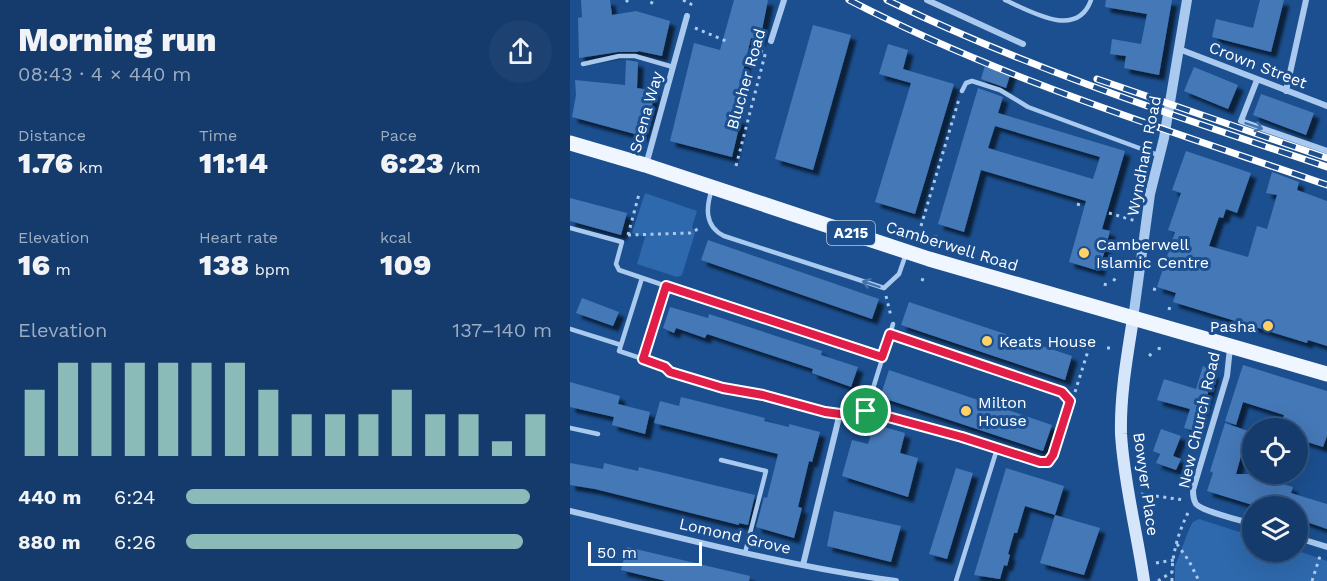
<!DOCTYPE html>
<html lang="en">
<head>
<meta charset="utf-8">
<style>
	:root { --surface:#143b6b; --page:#1d4271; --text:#f1f3f6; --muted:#9dadc1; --line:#33557e; --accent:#8bbbb9 }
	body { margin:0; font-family:"Work Sans",sans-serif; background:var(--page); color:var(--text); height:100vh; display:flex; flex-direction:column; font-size:22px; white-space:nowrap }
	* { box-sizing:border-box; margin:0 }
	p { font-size:20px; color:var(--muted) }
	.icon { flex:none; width:33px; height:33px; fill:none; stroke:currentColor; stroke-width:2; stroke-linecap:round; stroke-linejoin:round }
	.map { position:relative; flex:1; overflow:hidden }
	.sheet { display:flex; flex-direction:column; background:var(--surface); width:570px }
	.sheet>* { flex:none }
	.buttons { position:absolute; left:672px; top:418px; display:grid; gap:12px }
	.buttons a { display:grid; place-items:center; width:66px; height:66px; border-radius:50%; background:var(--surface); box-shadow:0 6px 24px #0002,0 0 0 2px var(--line); font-size:30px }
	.scale { position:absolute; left:18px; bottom:15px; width:114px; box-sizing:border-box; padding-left:6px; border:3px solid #fff; border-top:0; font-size:16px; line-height:21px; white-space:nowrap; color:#fff; -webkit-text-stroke:4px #1b4f8f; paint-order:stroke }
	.pin { position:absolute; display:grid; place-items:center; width:51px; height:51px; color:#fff; margin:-26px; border:3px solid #fff; border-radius:50%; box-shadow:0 2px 6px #0007 }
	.round { display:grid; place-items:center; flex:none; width:63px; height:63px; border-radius:32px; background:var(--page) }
	.headline { display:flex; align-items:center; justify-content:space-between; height:102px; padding:0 18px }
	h1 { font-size:33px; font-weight:800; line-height:45px }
	.metrics { display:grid; grid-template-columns:repeat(3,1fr); gap:9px; height:102px; padding:6px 18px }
	.metrics div { display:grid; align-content:center }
	.metrics b { font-size:30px; font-weight:800 }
	.metrics small { font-size:16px; font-weight:400 }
	.metrics p { font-size:16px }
	.chart { height:168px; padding:12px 18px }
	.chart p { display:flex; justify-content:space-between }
	.chart svg { width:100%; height:108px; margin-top:6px; stroke:var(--accent); stroke-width:6 }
	ul { padding:0 18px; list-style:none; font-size:20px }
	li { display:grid; grid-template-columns:96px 72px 1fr; align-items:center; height:45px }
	li i { height:15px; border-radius:8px; background:var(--accent) }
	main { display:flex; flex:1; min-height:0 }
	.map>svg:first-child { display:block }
	.green { fill:#2e69ad }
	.building { fill:#4478b7; fill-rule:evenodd; filter:url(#shadow) }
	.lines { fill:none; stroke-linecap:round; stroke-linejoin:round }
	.path { stroke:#a9c9ee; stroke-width:3; stroke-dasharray:3 4.5; stroke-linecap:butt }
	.service { stroke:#a9c9ee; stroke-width:4.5 }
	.minor { stroke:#a9c9ee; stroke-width:6 }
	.tertiary { stroke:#a9c9ee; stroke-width:10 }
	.secondary { stroke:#d6e6fa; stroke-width:12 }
	.primary { stroke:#f0f6ff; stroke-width:15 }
	.rail-casing { stroke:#fff; stroke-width:7 }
	.rail { stroke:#1b4f8f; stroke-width:4.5; stroke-dasharray:14; stroke-linecap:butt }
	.oneway { stroke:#4674ac }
	.route-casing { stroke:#fff; stroke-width:12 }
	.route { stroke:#e11d48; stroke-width:8 }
	.poi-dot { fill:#ffd166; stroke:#1b4f8f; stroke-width:2 }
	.labels { text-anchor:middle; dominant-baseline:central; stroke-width:6; stroke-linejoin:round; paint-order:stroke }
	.shield { fill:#1b4f8f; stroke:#bbcadd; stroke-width:1.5 }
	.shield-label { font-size:15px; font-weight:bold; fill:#fff }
	.street-label { font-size:16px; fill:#fff; stroke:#1b4f8f }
	.poi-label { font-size:16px; fill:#fff; stroke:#1b4f8f; text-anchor:start }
</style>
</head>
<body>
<main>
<section class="sheet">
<div class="headline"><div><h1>Morning run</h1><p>08:43 · 4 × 440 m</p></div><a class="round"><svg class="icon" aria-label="share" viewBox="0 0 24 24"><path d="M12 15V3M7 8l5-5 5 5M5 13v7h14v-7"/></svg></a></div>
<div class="metrics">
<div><p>Distance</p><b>1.76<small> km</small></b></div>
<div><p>Time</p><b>11:14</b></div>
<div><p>Pace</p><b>6:23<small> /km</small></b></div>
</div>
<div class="metrics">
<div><p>Elevation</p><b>16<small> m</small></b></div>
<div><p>Heart rate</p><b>138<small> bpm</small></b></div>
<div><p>kcal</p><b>109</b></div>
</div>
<div class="chart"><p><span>Elevation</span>137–140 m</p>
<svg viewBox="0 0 160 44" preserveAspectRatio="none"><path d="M5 44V17M15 44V6M25 44V6M35 44V6M45 44V6M55 44V6M65 44V6M75 44V17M85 44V27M95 44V27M105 44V27M115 44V17M125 44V27M135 44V27M145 44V38M155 44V27"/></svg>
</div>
<ul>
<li><b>440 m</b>6:24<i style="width:94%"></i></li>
<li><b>880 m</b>6:26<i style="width:92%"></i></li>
</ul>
</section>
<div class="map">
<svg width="757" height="581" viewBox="0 0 757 581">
	<defs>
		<filter id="shadow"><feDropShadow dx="5.5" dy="5.5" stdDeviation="1.5" flood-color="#0009"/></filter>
	</defs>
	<rect width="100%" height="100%" fill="#1b4f8f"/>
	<path class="green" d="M75 193 127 211 122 227 125 233 112 275 107 277 67 264 75 237 62 233Z
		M629 519 682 536V552L728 551 757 561V581H605V566L620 527 623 522Z"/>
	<path class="building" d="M11 0H40L42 15 66 11 100 21 92 56 68 51V52H48L9 58 8 18 12 17Z
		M164 0H198L190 40 181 38 162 117 171 119 162 157 100 141 124 43 150 50Z
		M536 0H602L589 75 554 68 556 56 540 54 542 39 571 44 577 14 535 7Z
		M690 0H714L701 52 642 37 646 19 683 28Z
		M243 25 281 35 243 170 205 159Z
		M318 44 338 50 333 69 384 84 345 214 305 202 341 83 309 74Z
		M56 60 68 62 67 88 84 91 82 106 72 136 2 117 6 95 5 80 55 85Z
		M416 62 441 72 436 88 411 79Z
		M624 67 668 85 658 109 614 91Z
		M408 88 433 97 428 113 555 151 532 229 540 231 529 271 499 262 516 201 411 170 394 232 368 224ZM425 126 530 157 523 179 418 148Z
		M691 94 744 113 736 135 683 115Z
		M616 151 681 173 667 213 656 209 653 218 649 217 639 246 678 257 687 226 697 229 707 195 696 193 702 172 729 182 727 190 757 201V346L738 340 737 343 603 302 606 293 587 287 605 232 598 230 611 193 602 190Z
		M0 198 57 213 51 235 0 221Z
		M138 240 309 299 302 319 131 260Z
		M12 298 49 312 43 326 6 313Z
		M339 302 502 356 495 380 331 325Z
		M100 307 138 318 139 314 252 351 251 355 288 367 281 387 242 373 243 369 137 334 135 338 106 328 104 333 93 328Z
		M673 365 757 391V436L753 447 728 439V429H710L714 415 673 402 666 425 655 421Z
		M633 366 644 374 626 431 614 428 620 409 587 400 594 379 626 389Z
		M319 370 482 425 473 451 310 397Z
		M0 382 50 396 48 404 80 412 75 434 42 425 44 417 0 407Z
		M111 397 195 418 194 421 219 427V424L250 432 242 462 239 461 228 507 232 508 224 538 186 527 194 497 197 498 208 454 84 423 90 401 109 406Z
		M655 423 678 431 666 474H708L705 482 723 487 721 493 757 504V529L728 519V507H689L637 491 643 473 640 471Z
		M304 424 335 433 330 453 348 458 338 497 272 476 282 440 298 444Z
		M591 429 611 436 603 456 611 459 606 470 586 463 590 454 583 451Z
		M0 463 33 469 34 463 68 471 69 467 185 495 178 525 169 523V525L25 489 0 485Z
		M386 468 403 473 377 559 359 554Z
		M436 468 494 486 485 515 455 506 447 533H444L438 554 440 555 437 566 434 565 430 579 404 575Z
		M264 511 331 526 321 562 257 546Z
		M485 515 530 528 514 575 470 563Z
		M57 547 180 576 179 581H96L51 570Z"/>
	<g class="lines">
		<path class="path" d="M113 0 121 4 119 8
			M56 2 58 0
			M81 4 83 0
			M125 28 156 41
			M183 48 195 53
			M166 166 196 51
			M507 204 514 206
			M539 213 566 221
			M351 226 389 99
			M58 235 120 233 130 228
			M58 235 69 194
			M365 238 367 231
			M543 279 548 282
			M352 281 353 278
			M535 286 536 280
			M583 289 588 290
			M316 296 321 316
			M599 310 600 306
			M589 347 590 354
			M537 348H543
			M579 354 584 358
			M80 361 94 366
			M505 392 523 335
			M571 494 614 500
			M607 544 619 561 629 581
			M586 563 604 560
			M588 581 602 572
			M602 581C601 557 608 532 619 511
			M742 581 750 556"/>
		<path class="service" d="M435 0C460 11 507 40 521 0
			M13 64 49 56H65L103 67
			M392 91 396 83 402 81 430 90 458 107 588 155
			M142 189C136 207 134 226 154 236L314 288 329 274 336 254
			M0 228 52 242 46 264 49 270 96 286
			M0 329 51 345 49 351 73 359 96 286 312 357
			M320 334 492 392 500 401 483 455 478 462H470L427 449
			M51 345 72 278
			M296 411 323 324
			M270 413 296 411 427 449 386 581
			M0 428 28 434
			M151 460 196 471 175 553"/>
		<path class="minor" d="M357 0 453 44
			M201 41 214 0
			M609 49 757 106
			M687 80 671 121 757 151
			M716 91 736 0
			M76 165 117 16
			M660 348 657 376 623 490C623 495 623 499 626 504 634 512 670 520 682 524
			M100 372 153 388 193 395 255 412 270 413 233 565
			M0 511C108 537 216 566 326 581
			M728 538 757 547"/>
		<path class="tertiary" d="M563 319 580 194 594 138 617 0"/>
		<path class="secondary" d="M563 319C557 357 550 396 551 434 554 484 567 532 574 581"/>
		<path class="primary" d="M0 143 75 165 359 259 757 374"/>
		<defs>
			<path id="rail" d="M279 0C431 79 595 129 757 185
				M317 0C459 69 608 117 757 167
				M527 79 757 158"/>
		</defs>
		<use href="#rail" class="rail-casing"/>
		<use href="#rail" class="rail"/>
	</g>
	<defs><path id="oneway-shaft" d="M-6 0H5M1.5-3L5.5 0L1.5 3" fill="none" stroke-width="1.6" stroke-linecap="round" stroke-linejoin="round" transform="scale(1.5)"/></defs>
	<g class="oneway">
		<use href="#oneway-shaft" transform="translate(684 126) rotate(19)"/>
		<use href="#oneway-shaft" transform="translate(301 284) rotate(-162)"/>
	</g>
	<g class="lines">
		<defs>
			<path id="route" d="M96 286 312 357 320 334 492 392 500 401 483 455 478 462H470L392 437 296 411 270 414 255 412 193 395 153 388 100 372 95 367 73 359Z"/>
		</defs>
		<use href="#route" class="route-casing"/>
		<use href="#route" class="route"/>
	</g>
	<g class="poi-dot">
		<circle cx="514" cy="253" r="6"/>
		<circle cx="698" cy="326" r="6"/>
		<circle cx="417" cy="341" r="6"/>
		<circle cx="396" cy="411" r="6"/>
	</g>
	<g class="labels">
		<rect class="shield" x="257" y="221" width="48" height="24" rx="4.5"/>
		<g class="shield-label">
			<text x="281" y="233">A215</text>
		</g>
		<g class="street-label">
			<text transform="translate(688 65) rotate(21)">Crown Street</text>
			<text transform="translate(176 79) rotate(-74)">Blucher Road</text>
			<text transform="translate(76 112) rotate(-74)">Scena Way</text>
			<text transform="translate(574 156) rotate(-79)">Wyndham Road</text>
			<text transform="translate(382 246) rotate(17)">Camberwell Road</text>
			<text transform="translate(629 420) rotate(-77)">New Church Road</text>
			<text transform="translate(576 484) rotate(82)">Bowyer Place</text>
			<text transform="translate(165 536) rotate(13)">Lomond Grove</text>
		</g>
		<g class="poi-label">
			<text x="526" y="244">Camberwell<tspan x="526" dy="18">Islamic Centre</tspan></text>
			<text x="686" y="326" text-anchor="end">Pasha</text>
			<text x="429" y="341">Keats House</text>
			<text x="408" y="402">Milton<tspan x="408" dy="18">House</tspan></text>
		</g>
	</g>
</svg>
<div class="buttons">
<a><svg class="icon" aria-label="locate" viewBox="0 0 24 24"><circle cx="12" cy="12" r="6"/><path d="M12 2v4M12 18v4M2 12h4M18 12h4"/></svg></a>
<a><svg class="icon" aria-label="layers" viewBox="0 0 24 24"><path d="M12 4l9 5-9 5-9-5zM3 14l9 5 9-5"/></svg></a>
</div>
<div class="scale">50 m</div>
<div class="pin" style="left:296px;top:411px;background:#1e9e55"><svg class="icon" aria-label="arrive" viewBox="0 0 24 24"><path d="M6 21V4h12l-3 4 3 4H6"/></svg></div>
</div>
</main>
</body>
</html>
